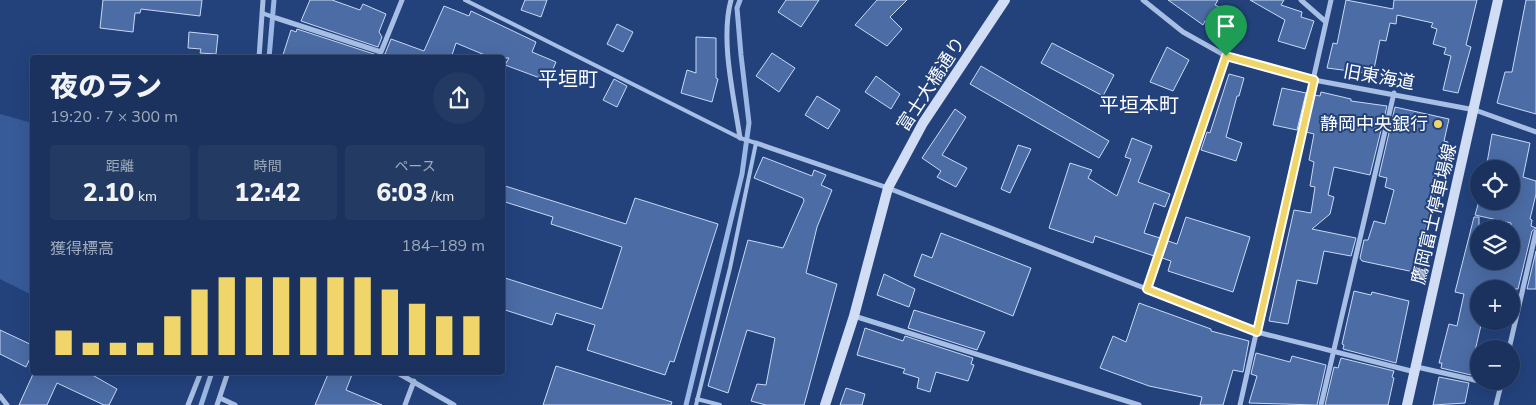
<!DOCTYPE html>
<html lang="ja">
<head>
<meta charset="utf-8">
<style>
	:root { --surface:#1a325d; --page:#233a63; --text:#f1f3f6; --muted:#9faabc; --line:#384d72; --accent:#f0d56a }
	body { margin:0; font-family:"Nunito Sans","Noto Sans JP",sans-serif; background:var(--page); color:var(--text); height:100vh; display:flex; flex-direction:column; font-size:19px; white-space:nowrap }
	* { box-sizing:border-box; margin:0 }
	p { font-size:16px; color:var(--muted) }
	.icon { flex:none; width:28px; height:28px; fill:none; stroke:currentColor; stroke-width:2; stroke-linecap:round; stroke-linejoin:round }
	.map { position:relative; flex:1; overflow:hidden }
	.drawer { position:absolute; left:30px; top:55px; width:475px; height:320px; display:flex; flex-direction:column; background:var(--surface); border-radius:5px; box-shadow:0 5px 20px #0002,0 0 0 1px var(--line) }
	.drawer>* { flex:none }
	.controls { position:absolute; left:1470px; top:160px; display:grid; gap:10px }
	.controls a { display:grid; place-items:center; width:50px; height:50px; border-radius:50%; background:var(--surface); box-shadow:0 5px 20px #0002,0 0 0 1px var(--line); font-size:25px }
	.pin { position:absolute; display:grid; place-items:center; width:42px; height:42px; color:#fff; margin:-51px -21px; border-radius:50% 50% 50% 0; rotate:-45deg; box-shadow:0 0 5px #0007 }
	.pin .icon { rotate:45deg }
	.round { display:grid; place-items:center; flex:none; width:52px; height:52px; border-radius:26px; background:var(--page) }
	.summary { display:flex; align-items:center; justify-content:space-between; height:85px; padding:0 20px }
	h1 { font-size:28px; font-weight:800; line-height:38px }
	.metrics { display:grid; grid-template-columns:repeat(3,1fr); gap:8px; height:85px; padding:5px 20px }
	.metrics div { display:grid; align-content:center; border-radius:5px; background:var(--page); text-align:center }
	.metrics b { font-size:25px; font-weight:800 }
	.metrics small { font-size:14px; font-weight:400 }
	.metrics p { font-size:14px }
	.chart { height:140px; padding:10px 20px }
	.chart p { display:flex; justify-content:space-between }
	.chart svg { width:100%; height:90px; margin-top:5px; stroke:var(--accent); stroke-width:6 }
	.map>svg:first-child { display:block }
	.green { fill:#375b99 }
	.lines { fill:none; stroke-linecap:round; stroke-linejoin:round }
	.stream { stroke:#9bb7e6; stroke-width:5 }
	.building { fill:#4b6ca5; stroke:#cad9f4 }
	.lane { stroke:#a7bee5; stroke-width:4 }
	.street { stroke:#a7bee5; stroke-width:5 }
	.secondary { stroke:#d0ddf5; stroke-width:10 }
	.route-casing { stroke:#fff; stroke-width:10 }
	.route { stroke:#f0d56a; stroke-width:6 }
	.poi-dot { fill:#f0d56a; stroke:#23427c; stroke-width:2 }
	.labels { text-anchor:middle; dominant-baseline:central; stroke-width:4; stroke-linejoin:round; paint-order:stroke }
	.street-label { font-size:18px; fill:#fff; stroke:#23427c }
	.poi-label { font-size:18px; fill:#fff; stroke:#23427c; text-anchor:end }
	.quarter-label { font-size:20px; fill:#fff; stroke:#23427c }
</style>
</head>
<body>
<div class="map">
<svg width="1536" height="405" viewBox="0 0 1536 405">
	<rect width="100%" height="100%" fill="#23427c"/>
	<path class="green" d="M0 114 32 123V295L0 279Z"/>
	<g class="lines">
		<path class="stream" d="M269 58 274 0
			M201 405 212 372
			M686 405 742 174 749 123 741 55 737 8 740 0"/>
	</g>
	<path class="building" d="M103 0H202L200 16 141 9 140 13H135L133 32 100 28Z
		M310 0H332L360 10 363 4 386 14 379 32 382 37 378 47 301 21Z
		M525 0H547L541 17 521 10Z
		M786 0H819L801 27 778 12Z
		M877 0H907L890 17 902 29 887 46 855 25Z
		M1168 0H1218L1215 5 1230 12 1221 29 1205 21 1203 25Z
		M1250 0H1284L1281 5 1302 12 1301 17 1314 21 1305 49 1278 41 1285 20Z
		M1346 0 1393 9 1394 0H1477L1466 45 1471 47 1458 93 1443 90 1451 56 1444 54 1446 48 1433 44 1437 29 1431 27 1433 23 1397 15 1396 24 1390 23 1386 41 1380 40 1373 74 1327 68 1333 43 1337 44Z
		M1526 0H1536V114L1497 103 1505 72H1512Z
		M444 6 469 16 471 11 536 42 532 52 556 62 548 81 505 65 509 58H492L456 43 451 58H282L291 30 296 32 297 29 380 56 385 54 391 39 424 51Z
		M617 24 633 32 623 52 607 44Z
		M189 32 218 35 216 54 200 53 201 49 188 48Z
		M696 37 716 38V78L718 79 712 102 681 93 687 70 696 73Z
		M1052 43 1114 75 1103 96 1041 63Z
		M1167 47 1189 60 1173 91 1150 82Z
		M772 53 795 68 779 92 756 76Z
		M981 66 1109 141 1099 158 970 84Z
		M1229 74 1244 78 1239 96H1237L1226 137 1242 143 1236 161 1201 150 1207 132 1210 133Z
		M876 76 900 94 891 109 865 92Z
		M614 79 627 86 617 107 603 100Z
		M1282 88 1306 93 1297 130 1273 125Z
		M1321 92 1351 99V101L1387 106 1370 175 1334 167 1328 195 1334 197 1330 214 1312 229 1356 238 1351 256 1324 251 1317 284 1297 280 1288 324 1269 321 1294 210 1311 213 1315 187 1310 186 1314 162 1309 160 1314 134 1306 132 1314 95 1320 96Z
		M817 96 840 110 828 129 805 115Z
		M1395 107 1449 119 1444 141 1448 142 1414 272 1362 261 1360 258 1364 240H1368L1374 221 1385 224 1394 190 1385 187 1387 178 1379 176Z
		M955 109 966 117 942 155 967 168 956 187 937 177 941 171 922 158Z
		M1492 134 1530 143 1523 177 1536 181V194L1530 219 1532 220 1531 226 1536 228 1532 231 1518 289H1479V321H1482L1475 351 1479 352V371L1473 369 1471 375 1441 368 1442 363H1439L1449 324 1457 326 1464 294 1455 292 1474 217H1479V261H1511V223L1475 215 1479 201H1511V169H1486Z
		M1132 138 1152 146 1138 182 1170 194 1165 207 1154 203 1144 233 1160 238 1154 256 1095 236 1093 243 1049 228 1070 163 1092 170 1088 178 1117 196 1131 159 1125 157Z
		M1018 145 1031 149 1010 193 1001 189Z
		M763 157 812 176 814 170 826 175 821 185 832 190 817 227 806 273 837 284 804 405H766L751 401 757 384 766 385 775 338 747 330 728 393 708 386 748 240 783 248 804 201 803 198 754 178Z
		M502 185 626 224 635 198 718 224 674 362 670 361 665 375 587 350 595 325 556 313 552 325 502 309V277L602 309 622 247 551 224 553 217 502 201Z
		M1186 217 1250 237 1233 292 1168 271 1171 261 1162 258 1168 241 1177 244Z
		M941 233 1031 268 1013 316 914 276 922 254 932 258Z
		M1536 251V289H1527Z
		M884 274 915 289 909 307 877 295Z
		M1354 291 1371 295 1372 292 1409 301 1396 363 1343 349 1344 345 1342 344Z
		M1139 303 1211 329V331L1249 341 1243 372 1233 370 1223 405H1200L1202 397 1149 386 1100 368 1113 336 1126 342Z
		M914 310 985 332 977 350 908 328Z
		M865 328 903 341 905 336 973 358 971 364 974 365 968 381 936 372 930 392 917 388 919 378 903 373 905 369 857 355Z
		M0 330 32 345V354L26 367 0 354Z
		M1256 353 1290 362 1292 356 1326 365 1317 405 1249 403 1257 376 1251 374Z
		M1341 358 1394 371 1392 377 1394 378 1388 405H1325L1334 367 1338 368Z
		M556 366 672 402 671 405H543Z
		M34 372H87L117 389 109 405H104L57 383 47 405H19Z
		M329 372H353L346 390 382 405H315Z
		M1439 377 1469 383 1465 403 1433 405Z
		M846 388 865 394 862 405H840Z"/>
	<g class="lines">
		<path class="lane" d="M465 0 740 138 756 143 730 268 696 405
			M262 13 276 18
			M697 399 720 405"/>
		<path class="street" d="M731 0C720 40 734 97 740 138
			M1143 0 1183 32 1226 56 1314 80 1475 110 1536 132
			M1301 0 1326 22
			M276 18 381 52 402 0
			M259 58 263 0
			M756 143 888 188 1257 332 1415 372
			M1147 289 1226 56
			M854 316 1139 405
			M1509 349 1536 232
			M1417 367 1479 381
			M396 372 454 405
			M1481 381 1501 386
			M0 396 7 405
			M220 398 235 405
			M188 405 201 372
			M217 405 228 372
			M405 405 414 381
			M1240 405 1331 0
			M1321 405 1394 93
			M1496 405 1502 381"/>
		<path class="secondary" d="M825 405 854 316 888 188 923 123 1005 0
			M1407 405 1498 0"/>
	</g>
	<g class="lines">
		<defs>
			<path id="route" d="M1226 56 1314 80 1257 332 1147 289Z"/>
		</defs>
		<use href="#route" class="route-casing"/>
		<use href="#route" class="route"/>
	</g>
	<circle class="poi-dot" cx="1438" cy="124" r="5"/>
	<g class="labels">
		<g class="street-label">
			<text transform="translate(1379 77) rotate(10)">旧東海道</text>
			<text transform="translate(931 84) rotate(-57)">富士大橋通り</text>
			<text transform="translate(1434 214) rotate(-77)">鷹岡富士停車場線</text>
		</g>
		<g class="poi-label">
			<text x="1428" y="124">静岡中央銀行</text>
		</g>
		<g class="quarter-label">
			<text x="568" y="79">平垣町</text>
			<text x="1139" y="105">平垣本町</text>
		</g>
	</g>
</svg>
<div class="controls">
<a><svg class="icon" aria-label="locate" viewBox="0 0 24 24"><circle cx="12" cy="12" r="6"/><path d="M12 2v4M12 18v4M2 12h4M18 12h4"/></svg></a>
<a><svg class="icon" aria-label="layers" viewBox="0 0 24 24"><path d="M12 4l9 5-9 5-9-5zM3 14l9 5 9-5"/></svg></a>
<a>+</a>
<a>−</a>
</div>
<div class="pin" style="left:1226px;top:56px;background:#1e9e55"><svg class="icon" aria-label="arrive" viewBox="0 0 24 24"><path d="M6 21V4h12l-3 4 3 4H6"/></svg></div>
<section class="drawer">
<div class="summary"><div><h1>夜のラン</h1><p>19:20 · 7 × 300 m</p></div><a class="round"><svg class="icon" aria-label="share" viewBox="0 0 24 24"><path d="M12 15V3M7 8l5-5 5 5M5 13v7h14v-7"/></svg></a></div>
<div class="metrics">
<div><p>距離</p><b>2.10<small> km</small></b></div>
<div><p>時間</p><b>12:42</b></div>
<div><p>ペース</p><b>6:03<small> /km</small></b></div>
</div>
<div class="chart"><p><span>獲得標高</span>184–189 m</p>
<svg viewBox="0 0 160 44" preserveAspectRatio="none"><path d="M5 44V32M15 44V38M25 44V38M35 44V38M45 44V25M55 44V12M65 44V6M75 44V6M85 44V6M95 44V6M105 44V6M115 44V6M125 44V12M135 44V19M145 44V25M155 44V25"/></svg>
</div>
</section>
</div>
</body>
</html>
